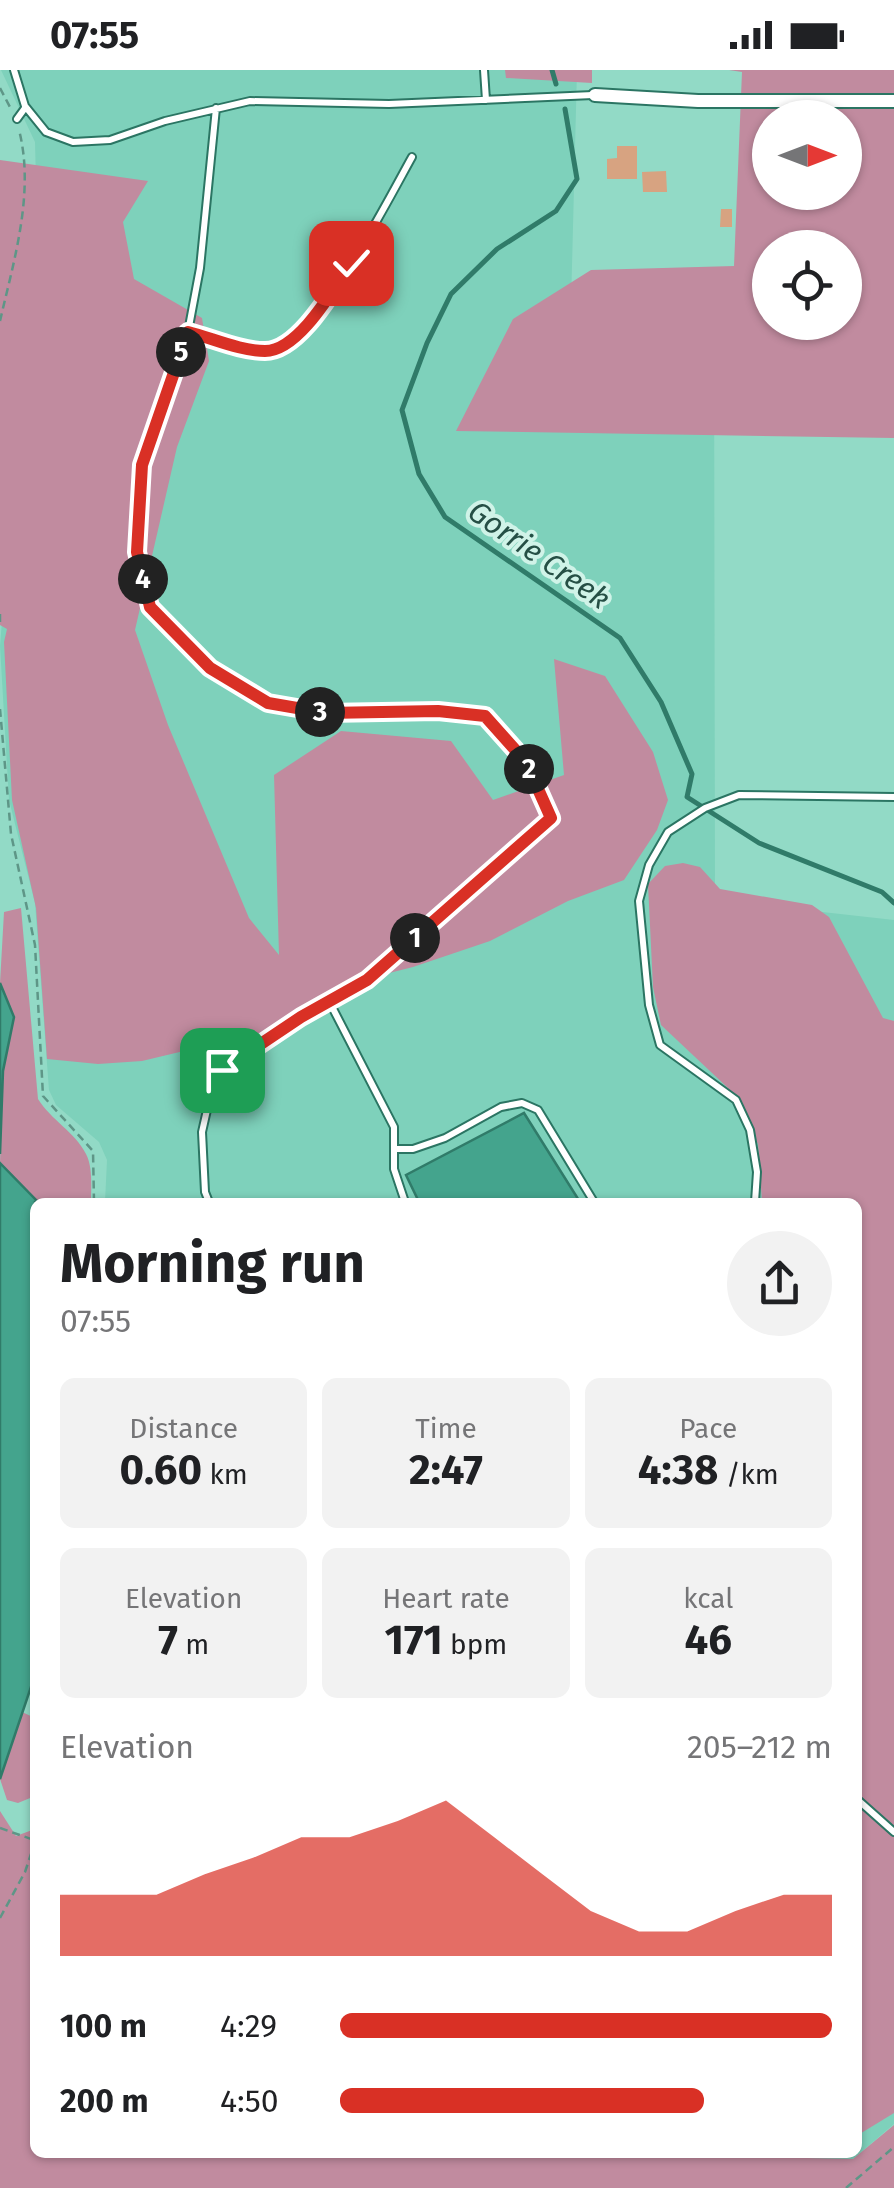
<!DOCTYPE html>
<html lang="en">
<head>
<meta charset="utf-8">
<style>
	:root { --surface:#fff; --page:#f2f2f2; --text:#202124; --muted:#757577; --accent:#d93025 }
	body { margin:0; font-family:"Fira Sans",sans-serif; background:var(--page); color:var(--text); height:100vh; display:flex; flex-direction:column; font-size:38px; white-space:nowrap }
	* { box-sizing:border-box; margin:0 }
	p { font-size:32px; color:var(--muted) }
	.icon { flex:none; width:55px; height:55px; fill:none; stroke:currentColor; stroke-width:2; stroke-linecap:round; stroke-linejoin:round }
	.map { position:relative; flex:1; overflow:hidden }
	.details { position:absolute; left:30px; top:1128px; width:832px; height:960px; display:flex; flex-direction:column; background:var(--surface); border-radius:15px; box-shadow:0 2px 8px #0004 }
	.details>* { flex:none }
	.needle { width:65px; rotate:90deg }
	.buttons { position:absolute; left:752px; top:30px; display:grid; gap:20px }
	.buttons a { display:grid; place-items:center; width:110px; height:110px; border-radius:50%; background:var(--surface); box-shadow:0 2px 8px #0004; font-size:50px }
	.pin { position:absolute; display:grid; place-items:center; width:85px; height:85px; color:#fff; margin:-42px; border-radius:20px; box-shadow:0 5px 15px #0006 }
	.km { position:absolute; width:50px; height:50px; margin:-25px; border-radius:50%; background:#222; color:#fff; font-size:28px; line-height:50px; text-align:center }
	.round { display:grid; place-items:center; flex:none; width:105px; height:105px; border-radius:52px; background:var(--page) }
	.headline { display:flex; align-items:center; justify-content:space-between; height:170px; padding:0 30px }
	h1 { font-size:55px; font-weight:700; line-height:75px }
	.stats { display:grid; grid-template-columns:repeat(3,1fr); gap:15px; height:170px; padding:10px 30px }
	.stats div { display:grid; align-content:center; border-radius:15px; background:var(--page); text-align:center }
	.stats b { font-size:42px; font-weight:700 }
	.stats small { font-size:28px; font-weight:400 }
	.stats p { font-size:28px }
	.chart { height:280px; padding:20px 30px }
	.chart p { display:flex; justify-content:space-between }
	.chart svg { width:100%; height:180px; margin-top:10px; fill:var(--accent); opacity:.7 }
	ul { padding:0 30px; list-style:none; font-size:32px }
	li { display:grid; grid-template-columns:160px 120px 1fr; align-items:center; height:75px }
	li i { height:25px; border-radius:12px; background:var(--accent) }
	.status { display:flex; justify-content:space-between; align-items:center; height:70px; padding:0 50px; background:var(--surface); direction:ltr }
	.status svg { height:28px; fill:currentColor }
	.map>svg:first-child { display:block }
	.built { fill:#7ed1bb }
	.green { fill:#c18b9f; fill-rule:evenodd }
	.water { fill:#44a48d; stroke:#307b69; stroke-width:2.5 }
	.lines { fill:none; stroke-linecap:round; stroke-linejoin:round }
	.stream { stroke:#307b69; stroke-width:5 }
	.building { fill:#d7a381 }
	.lane-casing { stroke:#2b7563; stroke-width:10 }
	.street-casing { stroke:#2b7563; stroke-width:16 }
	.path { stroke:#5e9687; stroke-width:2.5; stroke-dasharray:8 5; stroke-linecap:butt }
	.lane { stroke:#fff; stroke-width:6 }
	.street { stroke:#fff; stroke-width:12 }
	.route-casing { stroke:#fff; stroke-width:20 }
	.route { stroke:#d93025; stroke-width:12 }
	.labels { text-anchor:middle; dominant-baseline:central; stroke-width:8; stroke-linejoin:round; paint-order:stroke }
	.water-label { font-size:30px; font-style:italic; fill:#254f45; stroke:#d0f3e8 }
</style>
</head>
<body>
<div class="status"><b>07:55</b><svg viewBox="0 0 49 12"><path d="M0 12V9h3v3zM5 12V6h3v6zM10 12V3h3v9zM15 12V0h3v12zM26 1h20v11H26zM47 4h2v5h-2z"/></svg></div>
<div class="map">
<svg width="894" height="2118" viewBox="0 0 894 2118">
	<rect width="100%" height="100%" fill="#92dac6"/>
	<path class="built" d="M1 0H577L571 235 714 230 715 830 894 850V2054L853 2089 522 2083 858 2082V1132H105L107 1090 99 1072 56 1035 49 1020 35 833 9 730 0 576 4 526 0 503V296L36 112 35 72Z"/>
	<path class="green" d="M505 0H592V13L506 8Z
		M729 0H894V368L456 361 513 249 591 200 734 196 742 2ZM770 48H845V122H770ZM770 178H845V252H770Z
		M0 90 148 111 123 152 134 209 202 248 209 291 177 377 135 560 168 655 249 848 279 885 274 705 341 661 451 671 493 730 564 705 554 589 605 606 653 682 668 730 657 760 624 810 568 831 490 871 413 897 342 915 272 960 142 991 98 994 47 989 36 838 12 730 4 572 7 559 0 555Z
		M683 793 700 797 720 819 812 835 829 847 883 948 894 951V2043L858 2065V1132H762L758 1074 728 1018 661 955 653 917 648 814 665 796Z
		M21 838 38 1029C51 1050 75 1062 86 1084 93 1097 91 1118 91 1132H38L0 1093 3 1001 14 947 0 913 4 842Z
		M22 1642 35 1648V1726L18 1733 7 1730 0 1709Z
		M0 1741 16 1766 35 1759V2082H819L807 2088 853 2089 894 2055V2118H0Z"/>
	<path class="water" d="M0 913 14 947 3 1001 0 1084Z
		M524 1043 580 1132H419L406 1105Z
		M0 1093 38 1132H35V1152L32 1149 35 1172V1605L0 1709Z"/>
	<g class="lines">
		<path class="stream" d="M552 0 556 14
			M565 39 577 109 556 141 497 179 451 224 427 273 402 340 419 404 445 447 620 568 661 632 692 704 687 727 759 773 882 822 894 833"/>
	</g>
	<path class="building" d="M617 76H637V109H607V89L617 88Z
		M666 101 667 122H643L642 102Z
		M721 139H732V157H720Z"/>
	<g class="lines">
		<defs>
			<path id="lane" d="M14 0 25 36 46 62 73 72 110 70 165 51 250 31 389 34 593 25
				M484 0 486 30
				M17 49 25 38
				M188 262C209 267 252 285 272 281 317 271 389 128 412 87
				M329 931 394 1057V1099L405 1132
				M394 1079H413L445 1068 501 1037 522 1033 538 1040 594 1132
				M209 1132 205 1122 202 1062 212 1018 222 1000 301 947 367 910 551 747 525 692 485 646 438 641 326 643 268 633 210 598 150 537 137 482 142 395 188 262 200 198 216 38
				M755 1132 757 1102 750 1060 736 1030 660 975 649 935 639 831 649 795 668 762 705 738 739 725 894 727
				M858 1730 894 1762"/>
			<path id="street" d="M595 25 698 31H894"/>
		</defs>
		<use href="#lane" class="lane-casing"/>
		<use href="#street" class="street-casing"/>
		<path class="path" d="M0 18 11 39
			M0 251C14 190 35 122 19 60
			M0 544V554
			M0 639 11 764 35 875 43 1026 93 1081 94 1132
			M0 1758 34 1770
			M0 1848 25 1802 35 1772
			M846 2118 894 2077"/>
		<use href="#lane" class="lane"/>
		<use href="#street" class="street"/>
	</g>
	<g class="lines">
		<defs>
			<path id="route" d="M222 1000 301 947 367 910 551 748 526 692 485 646 438 641 326 643 268 633 210 598 150 537 137 482 142 395 188 262C212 268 240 281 265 281 299 281 334 218 351 193"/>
		</defs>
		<use href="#route" class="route-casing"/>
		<use href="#route" class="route"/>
	</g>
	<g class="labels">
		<g class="water-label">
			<text transform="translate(539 485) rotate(35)">Gorrie Creek</text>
		</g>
	</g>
</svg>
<div class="buttons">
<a><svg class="needle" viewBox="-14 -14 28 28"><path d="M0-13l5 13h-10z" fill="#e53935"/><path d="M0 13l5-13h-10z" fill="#757577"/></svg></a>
<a><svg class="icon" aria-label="locate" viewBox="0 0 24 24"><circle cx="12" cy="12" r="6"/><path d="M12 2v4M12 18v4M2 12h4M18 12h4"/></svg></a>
</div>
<div class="pin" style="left:222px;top:1000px;background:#1e9e55"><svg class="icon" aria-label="arrive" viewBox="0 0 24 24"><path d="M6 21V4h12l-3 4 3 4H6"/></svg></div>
<div class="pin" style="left:351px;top:193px;background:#d93025"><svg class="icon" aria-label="check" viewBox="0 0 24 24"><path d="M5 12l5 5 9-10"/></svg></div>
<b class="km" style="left:415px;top:868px">1</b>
<b class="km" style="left:529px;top:699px">2</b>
<b class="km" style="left:320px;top:642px">3</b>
<b class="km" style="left:143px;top:509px">4</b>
<b class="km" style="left:181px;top:282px">5</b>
<section class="details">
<div class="headline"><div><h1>Morning run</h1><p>07:55</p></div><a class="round"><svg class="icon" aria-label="share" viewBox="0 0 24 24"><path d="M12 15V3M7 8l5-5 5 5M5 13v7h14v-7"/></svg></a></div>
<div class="stats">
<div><p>Distance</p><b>0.60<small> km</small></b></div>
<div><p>Time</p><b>2:47</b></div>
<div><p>Pace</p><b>4:38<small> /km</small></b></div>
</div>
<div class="stats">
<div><p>Elevation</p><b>7<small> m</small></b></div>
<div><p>Heart rate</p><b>171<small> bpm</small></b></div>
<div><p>kcal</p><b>46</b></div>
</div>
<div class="chart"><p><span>Elevation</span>205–212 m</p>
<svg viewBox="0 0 160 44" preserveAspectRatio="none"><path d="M0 44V29L10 29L20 29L30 24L40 20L50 15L60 15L70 11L80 6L90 15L100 24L110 33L120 38L130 38L140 33L150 29L160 29V44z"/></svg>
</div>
<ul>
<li><b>100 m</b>4:29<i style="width:100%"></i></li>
<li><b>200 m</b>4:50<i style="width:74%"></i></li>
</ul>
</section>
</div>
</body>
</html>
